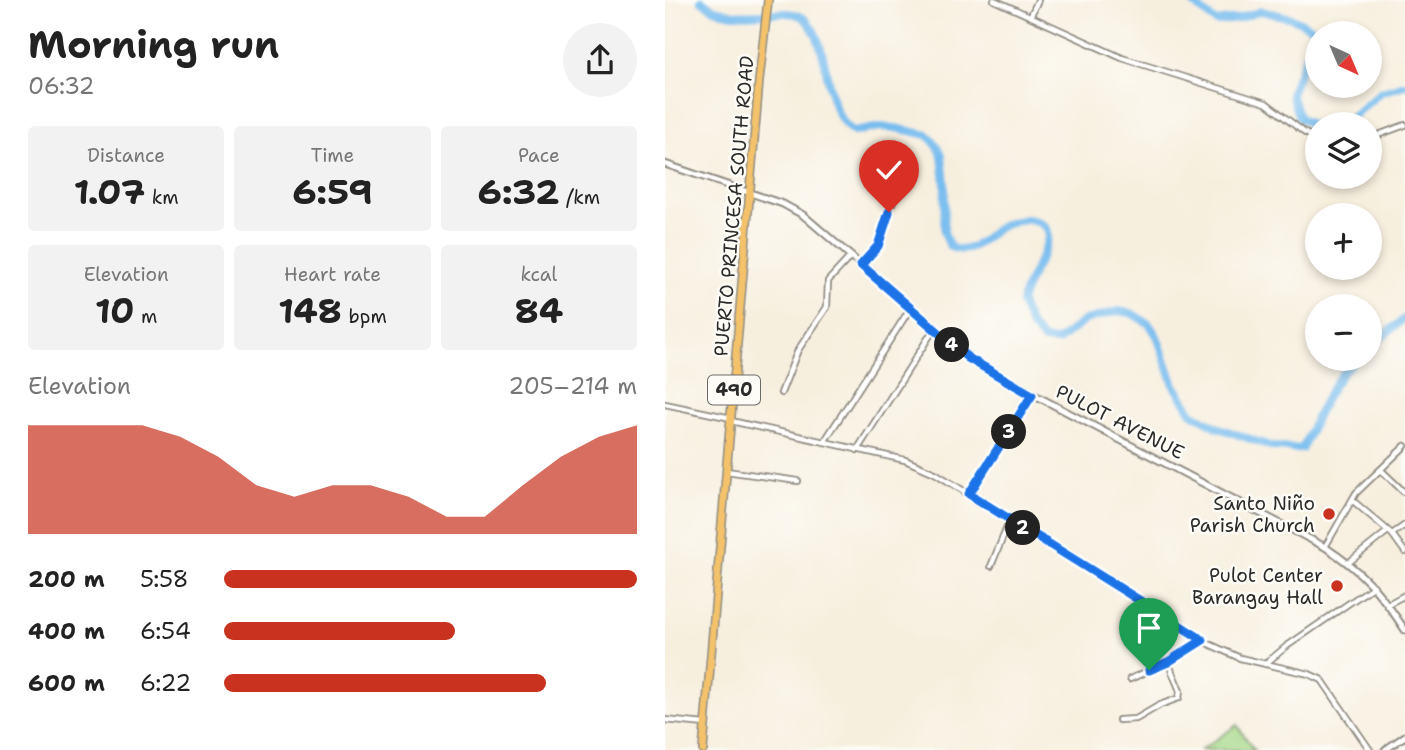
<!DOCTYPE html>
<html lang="en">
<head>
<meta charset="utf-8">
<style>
	:root { --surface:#fff; --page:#f2f2f2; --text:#222; --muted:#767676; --accent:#c8321e }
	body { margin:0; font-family:"Shantell Sans",sans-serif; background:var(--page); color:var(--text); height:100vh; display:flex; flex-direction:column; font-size:26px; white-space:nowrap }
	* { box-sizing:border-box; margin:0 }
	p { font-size:23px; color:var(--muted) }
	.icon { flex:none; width:38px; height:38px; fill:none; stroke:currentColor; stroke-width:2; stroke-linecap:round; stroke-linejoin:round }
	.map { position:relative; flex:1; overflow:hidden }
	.side { display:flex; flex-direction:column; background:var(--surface); width:665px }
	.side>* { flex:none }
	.needle { width:46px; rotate:136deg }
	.buttons { position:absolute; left:640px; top:21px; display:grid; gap:14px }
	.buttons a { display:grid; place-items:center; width:77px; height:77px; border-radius:50%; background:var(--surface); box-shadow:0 4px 10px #0003; font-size:35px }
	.pin { position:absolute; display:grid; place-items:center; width:60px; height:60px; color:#fff; margin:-72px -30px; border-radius:50% 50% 50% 0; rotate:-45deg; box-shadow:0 0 7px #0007 }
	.pin .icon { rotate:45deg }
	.km { position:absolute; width:35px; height:35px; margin:-18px; border-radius:50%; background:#222; color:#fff; font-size:19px; line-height:35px; text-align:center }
	.round { display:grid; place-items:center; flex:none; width:74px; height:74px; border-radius:37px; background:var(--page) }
	.overview { display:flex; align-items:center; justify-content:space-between; height:119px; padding:0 28px }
	h1 { font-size:38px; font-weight:700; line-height:52px }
	.metrics { display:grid; grid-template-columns:repeat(3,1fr); gap:10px; height:119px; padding:7px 28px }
	.metrics div { display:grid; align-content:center; border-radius:7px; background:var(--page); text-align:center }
	.metrics b { font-size:35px; font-weight:700 }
	.metrics small { font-size:19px; font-weight:400 }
	.metrics p { font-size:19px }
	.chart { height:196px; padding:14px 28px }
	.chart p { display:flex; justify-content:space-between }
	.chart svg { width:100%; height:126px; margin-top:7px; fill:var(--accent); opacity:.7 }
	ul { padding:0 28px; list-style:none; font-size:23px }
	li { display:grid; grid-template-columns:112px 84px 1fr; align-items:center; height:52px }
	li i { height:18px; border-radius:9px; background:var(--accent) }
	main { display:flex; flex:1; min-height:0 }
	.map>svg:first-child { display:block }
	.green { fill:#a5d888; stroke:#68825a; stroke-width:2 }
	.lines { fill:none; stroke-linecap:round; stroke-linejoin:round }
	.river { stroke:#78bdef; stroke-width:8 }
	.minor-casing { stroke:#918d84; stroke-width:8 }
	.tertiary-casing { stroke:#918d84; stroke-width:9 }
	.primary-casing { stroke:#918d84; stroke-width:10 }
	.minor { stroke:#fff; stroke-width:4.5 }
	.tertiary { stroke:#fff; stroke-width:5 }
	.primary { stroke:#f3c26a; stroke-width:7 }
	.route-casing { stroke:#fff; stroke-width:14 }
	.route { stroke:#1a73e8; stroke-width:9 }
	.poi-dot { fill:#c8321e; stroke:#fdfcf7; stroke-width:2.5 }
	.labels { text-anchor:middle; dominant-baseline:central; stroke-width:5; stroke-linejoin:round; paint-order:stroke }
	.shield { fill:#fdfcf7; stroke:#6a6a68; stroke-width:2 }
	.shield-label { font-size:18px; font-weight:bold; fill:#2b2b2b }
	.street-label { font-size:19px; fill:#2b2b2b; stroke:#fdfcf7 }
	.poi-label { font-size:19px; fill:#2b2b2b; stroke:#fdfcf7; text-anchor:end }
</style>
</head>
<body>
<main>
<section class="side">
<div class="overview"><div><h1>Morning run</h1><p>06:32</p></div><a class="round"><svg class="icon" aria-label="share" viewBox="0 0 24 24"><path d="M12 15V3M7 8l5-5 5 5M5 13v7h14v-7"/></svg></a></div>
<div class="metrics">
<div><p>Distance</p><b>1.07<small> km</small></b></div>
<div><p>Time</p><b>6:59</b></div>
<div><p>Pace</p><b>6:32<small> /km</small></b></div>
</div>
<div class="metrics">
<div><p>Elevation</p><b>10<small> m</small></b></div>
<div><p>Heart rate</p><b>148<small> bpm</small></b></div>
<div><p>kcal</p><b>84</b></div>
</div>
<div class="chart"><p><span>Elevation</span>205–214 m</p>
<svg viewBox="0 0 160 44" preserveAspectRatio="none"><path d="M0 44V6L10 6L20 6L30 6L40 10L50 17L60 27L70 31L80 27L90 27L100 31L110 38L120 38L130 27L140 17L150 10L160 6V44z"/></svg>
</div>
<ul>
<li><b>200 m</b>5:58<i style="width:100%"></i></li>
<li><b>400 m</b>6:54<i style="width:56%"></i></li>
<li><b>600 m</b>6:22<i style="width:78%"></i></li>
</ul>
</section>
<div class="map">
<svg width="740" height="750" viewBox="0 0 740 750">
	<rect width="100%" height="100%" fill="#fdfcf7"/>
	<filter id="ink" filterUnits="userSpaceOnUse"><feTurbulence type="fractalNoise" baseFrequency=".0143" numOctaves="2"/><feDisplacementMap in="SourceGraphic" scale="14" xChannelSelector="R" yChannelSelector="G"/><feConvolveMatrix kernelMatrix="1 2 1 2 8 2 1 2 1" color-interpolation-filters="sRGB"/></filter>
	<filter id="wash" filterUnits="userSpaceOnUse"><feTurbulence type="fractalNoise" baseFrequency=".00686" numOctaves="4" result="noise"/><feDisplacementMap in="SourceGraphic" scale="28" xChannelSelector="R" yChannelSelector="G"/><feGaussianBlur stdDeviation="1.57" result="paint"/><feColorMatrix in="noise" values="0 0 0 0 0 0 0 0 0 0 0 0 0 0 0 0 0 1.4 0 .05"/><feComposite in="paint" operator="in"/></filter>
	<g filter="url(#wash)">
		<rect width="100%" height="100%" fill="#f7efde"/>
		<path class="green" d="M572 725 589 750H536Z"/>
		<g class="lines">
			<path class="river" d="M36 0C69 30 121 2 140 19 169 47 155 111 189 132L215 127 230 128 263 135 272 146 277 155 280 183 279 232 285 247C306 257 319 237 335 227 342 222 354 221 362 219 369 220 378 223 382 229 390 242 358 285 356 303L366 326 379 340 393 341 420 320 453 311 466 313 484 324 492 336 509 385 527 413 554 428 608 447 637 449C651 418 665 382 691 359
				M524 0 551 22 572 19 596 11 627 18 651 30 626 94 634 118 653 128
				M678 124 716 92 740 85
				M705 347 740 318"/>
		</g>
	</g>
	<g filter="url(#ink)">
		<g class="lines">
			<defs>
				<path id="minor" d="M329 0 457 58 601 103 640 133 653 139
					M366 15 373 0
					M705 138 740 125
					M196 265 210 251 215 240 241 162
					M116 393 133 350 162 307 163 281 186 256
					M0 404 66 418
					M66 421 240 460 270 473 544 644 575 658 644 674 657 680 705 750
					M159 442 245 309
					M192 450 269 329
					M716 470 740 493
					M61 471 133 481
					M305 494 367 395
					M687 500 727 534 740 552
					M727 534 740 525
					M660 547 691 493 740 446
					M683 563 723 531
					M326 566 345 520
					M723 604 740 595
					M600 664 622 646 709 586
					M465 679 503 662 538 640
					M0 720 40 724
					M454 720 471 719 495 705 514 698 515 691 503 662"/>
				<path id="tertiary" d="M0 164 118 204 138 215 314 366 660 547C698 572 715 592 740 630
					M720 750 740 736"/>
				<path id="primary" d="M38 750 94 81 103 0"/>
			</defs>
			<use href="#minor" class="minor-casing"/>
			<use href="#tertiary" class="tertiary-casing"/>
			<use href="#primary" class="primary-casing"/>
			<use href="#minor" class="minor"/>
			<use href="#tertiary" class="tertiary"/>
			<use href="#primary" class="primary"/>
		</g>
	</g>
	<g class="lines" filter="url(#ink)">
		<defs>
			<path id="route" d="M224 212 213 246 196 265 303 358 367 395 304 494 538 640 503 662 484 670"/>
		</defs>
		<use href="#route" class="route-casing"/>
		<use href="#route" class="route"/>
	</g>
	<g class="poi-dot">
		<circle cx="664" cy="514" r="7"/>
		<circle cx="672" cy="586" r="7"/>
	</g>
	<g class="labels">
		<rect class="shield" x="43" y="375.5" width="52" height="29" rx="5"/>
		<g class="shield-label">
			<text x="69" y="390">490</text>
		</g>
		<g class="street-label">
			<text transform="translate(69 206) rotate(-85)">PUERTO PRINCESA SOUTH ROAD</text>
			<text transform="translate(455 422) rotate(27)">PULOT AVENUE</text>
		</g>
		<g class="poi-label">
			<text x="650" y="503">Santo Niño<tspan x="650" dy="22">Parish Church</tspan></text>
			<text x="658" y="575">Pulot Center<tspan x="658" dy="22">Barangay Hall</tspan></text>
		</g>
	</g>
</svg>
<div class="buttons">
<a><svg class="needle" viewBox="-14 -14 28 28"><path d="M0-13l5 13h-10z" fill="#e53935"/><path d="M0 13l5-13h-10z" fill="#767676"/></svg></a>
<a><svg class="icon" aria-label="layers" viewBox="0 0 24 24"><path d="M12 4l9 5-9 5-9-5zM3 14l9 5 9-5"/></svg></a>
<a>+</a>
<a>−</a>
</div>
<div class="pin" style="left:484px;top:670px;background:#1e9e55"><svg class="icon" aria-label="arrive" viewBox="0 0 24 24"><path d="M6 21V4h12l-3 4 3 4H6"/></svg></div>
<div class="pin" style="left:224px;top:212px;background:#d93025"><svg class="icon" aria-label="check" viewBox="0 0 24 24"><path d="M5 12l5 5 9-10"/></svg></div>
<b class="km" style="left:358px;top:528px">2</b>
<b class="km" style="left:344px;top:432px">3</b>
<b class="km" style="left:287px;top:345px">4</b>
</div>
</main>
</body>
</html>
